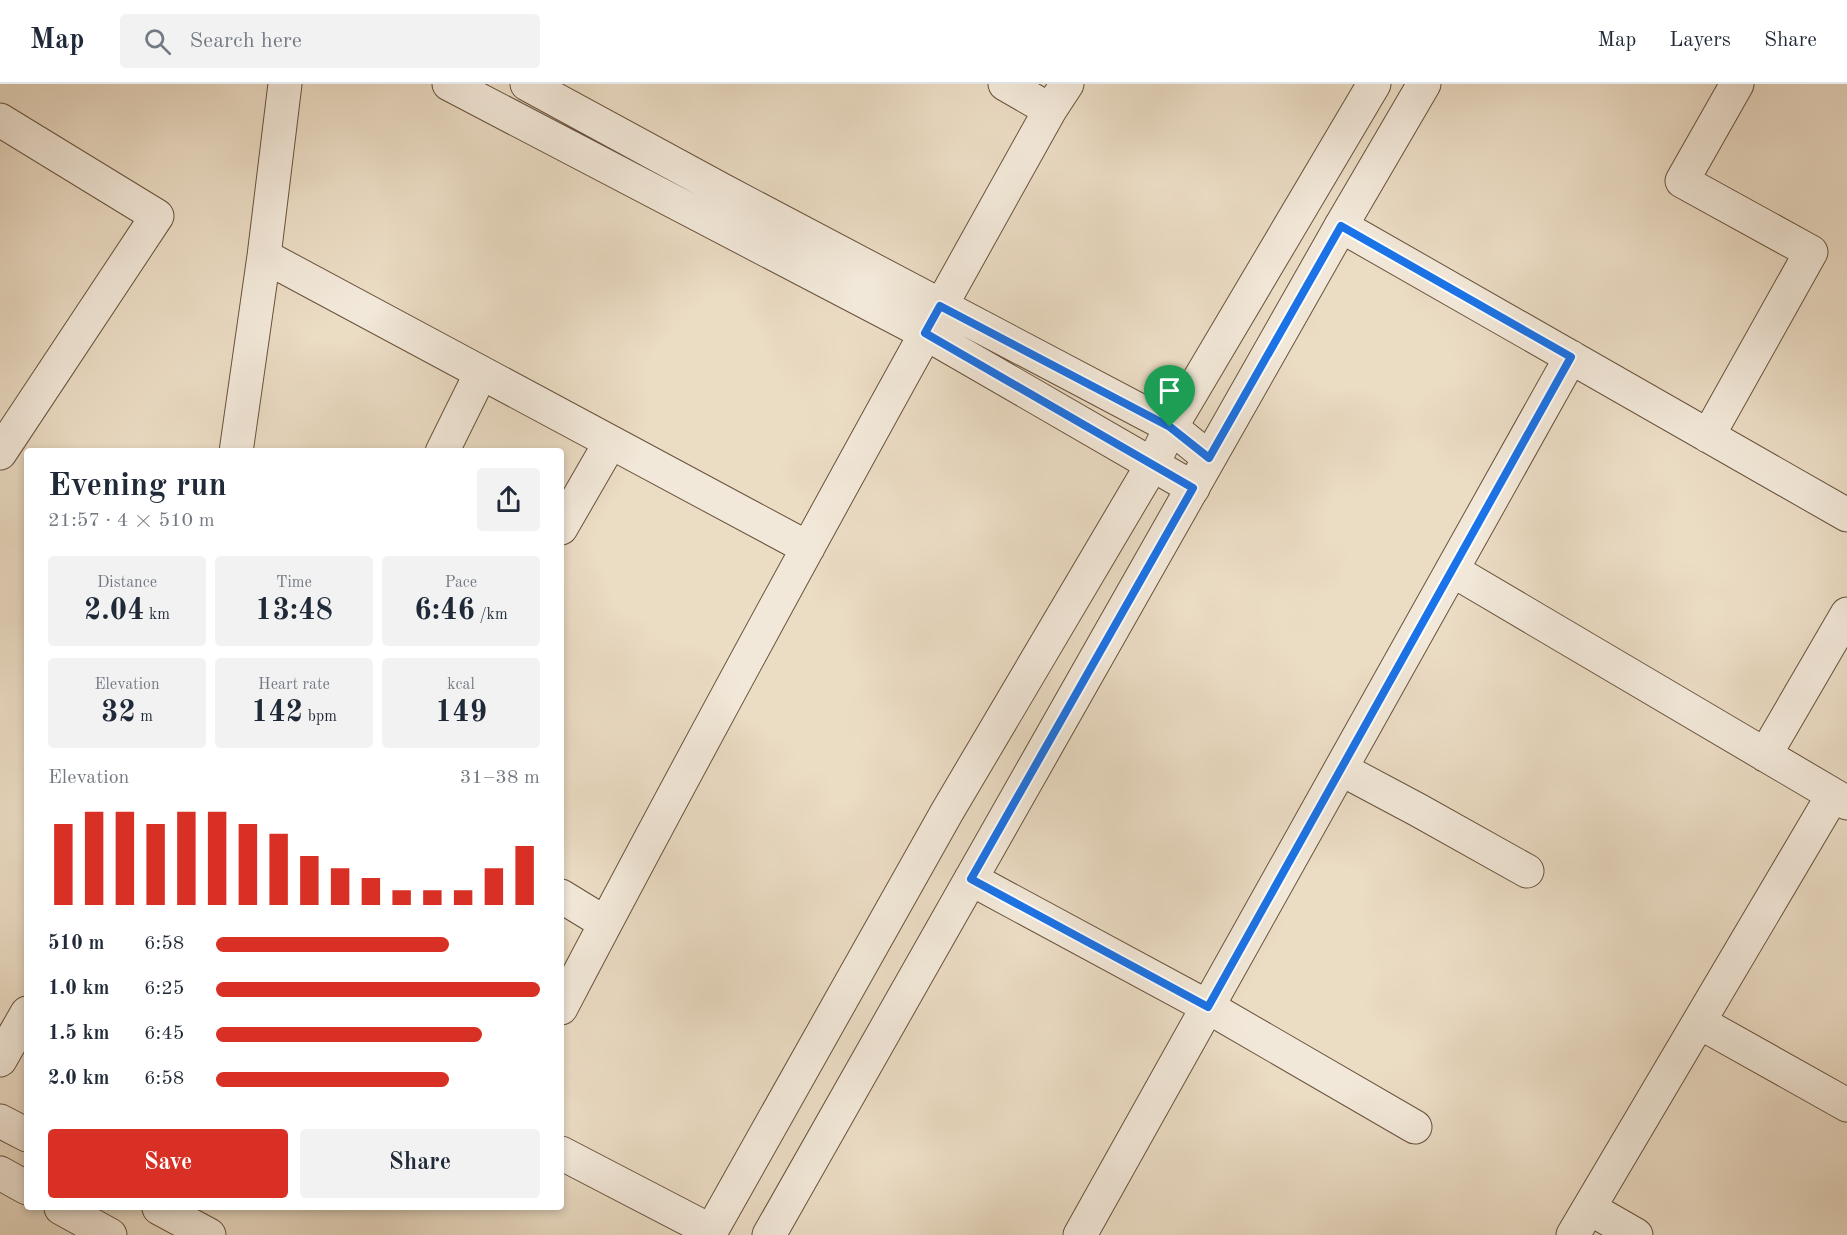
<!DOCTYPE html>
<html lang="en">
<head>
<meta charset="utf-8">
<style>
	:root { --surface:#fff; --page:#f2f2f3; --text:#1f2937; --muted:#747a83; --line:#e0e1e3; --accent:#d93025 }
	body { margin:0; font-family:"Old Standard TT",serif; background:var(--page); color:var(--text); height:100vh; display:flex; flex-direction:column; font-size:22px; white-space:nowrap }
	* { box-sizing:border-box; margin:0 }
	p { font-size:20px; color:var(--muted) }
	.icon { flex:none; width:33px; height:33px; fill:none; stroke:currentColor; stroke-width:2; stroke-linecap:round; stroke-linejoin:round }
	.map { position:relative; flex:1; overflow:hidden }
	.sheet { position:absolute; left:24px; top:364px; width:540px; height:762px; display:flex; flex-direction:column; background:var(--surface); border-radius:6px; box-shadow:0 3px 9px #0003 }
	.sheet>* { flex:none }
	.pin { position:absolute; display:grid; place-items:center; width:51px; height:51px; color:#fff; margin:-62px -26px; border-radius:50% 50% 50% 0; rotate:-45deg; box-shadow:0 0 6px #0007 }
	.pin .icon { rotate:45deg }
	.round { display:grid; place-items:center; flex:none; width:63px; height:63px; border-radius:6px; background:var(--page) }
	.overview { display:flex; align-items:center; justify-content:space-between; height:102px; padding:0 24px }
	h1 { font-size:33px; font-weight:700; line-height:45px }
	.stats { display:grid; grid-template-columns:repeat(3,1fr); gap:9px; height:102px; padding:6px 24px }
	.stats div { display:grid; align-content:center; border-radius:6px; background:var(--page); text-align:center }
	.stats b { font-size:30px; font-weight:700 }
	.stats small { font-size:16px; font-weight:400 }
	.stats p { font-size:16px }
	.chart { height:168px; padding:12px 24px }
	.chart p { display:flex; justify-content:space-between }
	.chart svg { width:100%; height:108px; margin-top:6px; stroke:var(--accent); stroke-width:6 }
	.cta { display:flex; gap:12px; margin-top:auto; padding:12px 24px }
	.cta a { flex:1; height:69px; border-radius:6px; background:var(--accent); color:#fff; font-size:24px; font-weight:700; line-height:69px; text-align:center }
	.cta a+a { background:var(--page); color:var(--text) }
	ul { padding:0 24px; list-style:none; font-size:20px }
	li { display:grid; grid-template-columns:96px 72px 1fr; align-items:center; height:45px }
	li i { height:15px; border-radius:8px; background:var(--accent) }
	header { display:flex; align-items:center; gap:36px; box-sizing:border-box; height:84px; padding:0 30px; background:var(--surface); border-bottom:2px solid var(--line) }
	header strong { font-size:28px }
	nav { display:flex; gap:33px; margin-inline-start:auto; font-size:21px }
	.search { width:420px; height:54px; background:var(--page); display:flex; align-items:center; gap:15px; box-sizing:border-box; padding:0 21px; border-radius:6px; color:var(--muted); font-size:22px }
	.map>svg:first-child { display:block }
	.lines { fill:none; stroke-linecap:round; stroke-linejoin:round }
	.minor-casing { stroke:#68523c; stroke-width:35 }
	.tertiary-casing { stroke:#68523c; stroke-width:35 }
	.minor { stroke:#f2e8d9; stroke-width:33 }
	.tertiary { stroke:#f2e8d9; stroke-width:33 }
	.route-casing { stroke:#fff; stroke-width:12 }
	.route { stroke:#1a73e8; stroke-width:8 }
</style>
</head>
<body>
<header>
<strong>Map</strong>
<div class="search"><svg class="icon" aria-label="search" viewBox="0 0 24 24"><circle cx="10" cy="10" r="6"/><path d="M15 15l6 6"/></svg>Search here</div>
<nav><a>Map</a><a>Layers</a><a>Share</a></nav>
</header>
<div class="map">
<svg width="1847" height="1151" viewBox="0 0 1847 1151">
	<rect width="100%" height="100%" fill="#ebdcc4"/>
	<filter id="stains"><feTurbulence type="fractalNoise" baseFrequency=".00333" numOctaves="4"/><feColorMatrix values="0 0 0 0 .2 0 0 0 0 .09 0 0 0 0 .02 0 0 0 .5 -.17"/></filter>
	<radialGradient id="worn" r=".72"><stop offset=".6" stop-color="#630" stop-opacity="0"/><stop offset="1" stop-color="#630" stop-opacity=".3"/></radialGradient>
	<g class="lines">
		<defs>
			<path id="minor" d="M449 0 925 249 1193 404
				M527 0 722 106 1171 343 1209 374
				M1005 0 1050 26
				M0 36 157 132 0 369
				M1341 142 1847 431
				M264 172 808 464
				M1708 352 1811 168 1682 97 1737 0
				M236 368 264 172 285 0
				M442 368 481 289
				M561 444 610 359
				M1452 486 1847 719
				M1765 671 1847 530
				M1341 685 1418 726 1527 787
				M971 795 1208 923 1415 1043
				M561 812 605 839
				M561 924C719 622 884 323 1050 26L1067 0
				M1699 938 1847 1021
				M0 976 27 929
				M0 1037 27 1051
				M561 1069 711 1147
				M159 1124 209 1151
				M1589 1124 1636 1151
				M1080 1151 1571 273
				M1573 1151 1833 711"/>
			<path id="tertiary" d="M0 1089 27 1104
				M61 1124 110 1151
				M709 1151 947 728 1152 381 1171 343 1374 0
				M769 1151 1341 142 1424 0"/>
		</defs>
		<use href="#minor" class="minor-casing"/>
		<use href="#tertiary" class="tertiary-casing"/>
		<use href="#minor" class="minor"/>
		<use href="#tertiary" class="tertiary"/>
	</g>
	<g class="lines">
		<defs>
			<path id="route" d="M1341 142 1571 273 1208 923 971 795 1193 404 925 249 940 222 1170 343 1209 374Z"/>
		</defs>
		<use href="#route" class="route-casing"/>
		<use href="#route" class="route"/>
	</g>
	<rect width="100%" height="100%" filter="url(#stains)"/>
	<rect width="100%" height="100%" fill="url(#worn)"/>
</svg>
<div class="pin" style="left:1170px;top:343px;background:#1e9e55"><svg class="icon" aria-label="arrive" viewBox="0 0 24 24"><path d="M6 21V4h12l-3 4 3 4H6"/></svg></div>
<section class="sheet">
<div class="overview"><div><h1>Evening run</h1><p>21:57 · 4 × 510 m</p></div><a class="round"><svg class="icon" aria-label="share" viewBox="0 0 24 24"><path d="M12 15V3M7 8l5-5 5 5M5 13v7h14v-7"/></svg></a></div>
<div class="stats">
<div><p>Distance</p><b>2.04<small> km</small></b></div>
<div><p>Time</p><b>13:48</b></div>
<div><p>Pace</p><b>6:46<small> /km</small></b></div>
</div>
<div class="stats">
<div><p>Elevation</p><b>32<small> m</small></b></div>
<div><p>Heart rate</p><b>142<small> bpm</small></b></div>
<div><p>kcal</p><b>149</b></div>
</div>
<div class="chart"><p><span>Elevation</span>31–38 m</p>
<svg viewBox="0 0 160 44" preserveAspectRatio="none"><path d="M5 44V11M15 44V6M25 44V6M35 44V11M45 44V6M55 44V6M65 44V11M75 44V15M85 44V24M95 44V29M105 44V33M115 44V38M125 44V38M135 44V38M145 44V29M155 44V20"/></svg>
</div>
<ul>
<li><b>510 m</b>6:58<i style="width:72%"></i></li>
<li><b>1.0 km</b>6:25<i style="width:100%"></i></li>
<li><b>1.5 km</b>6:45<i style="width:82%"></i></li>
<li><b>2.0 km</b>6:58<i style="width:72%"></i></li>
</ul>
<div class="cta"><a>Save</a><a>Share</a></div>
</section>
</div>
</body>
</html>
